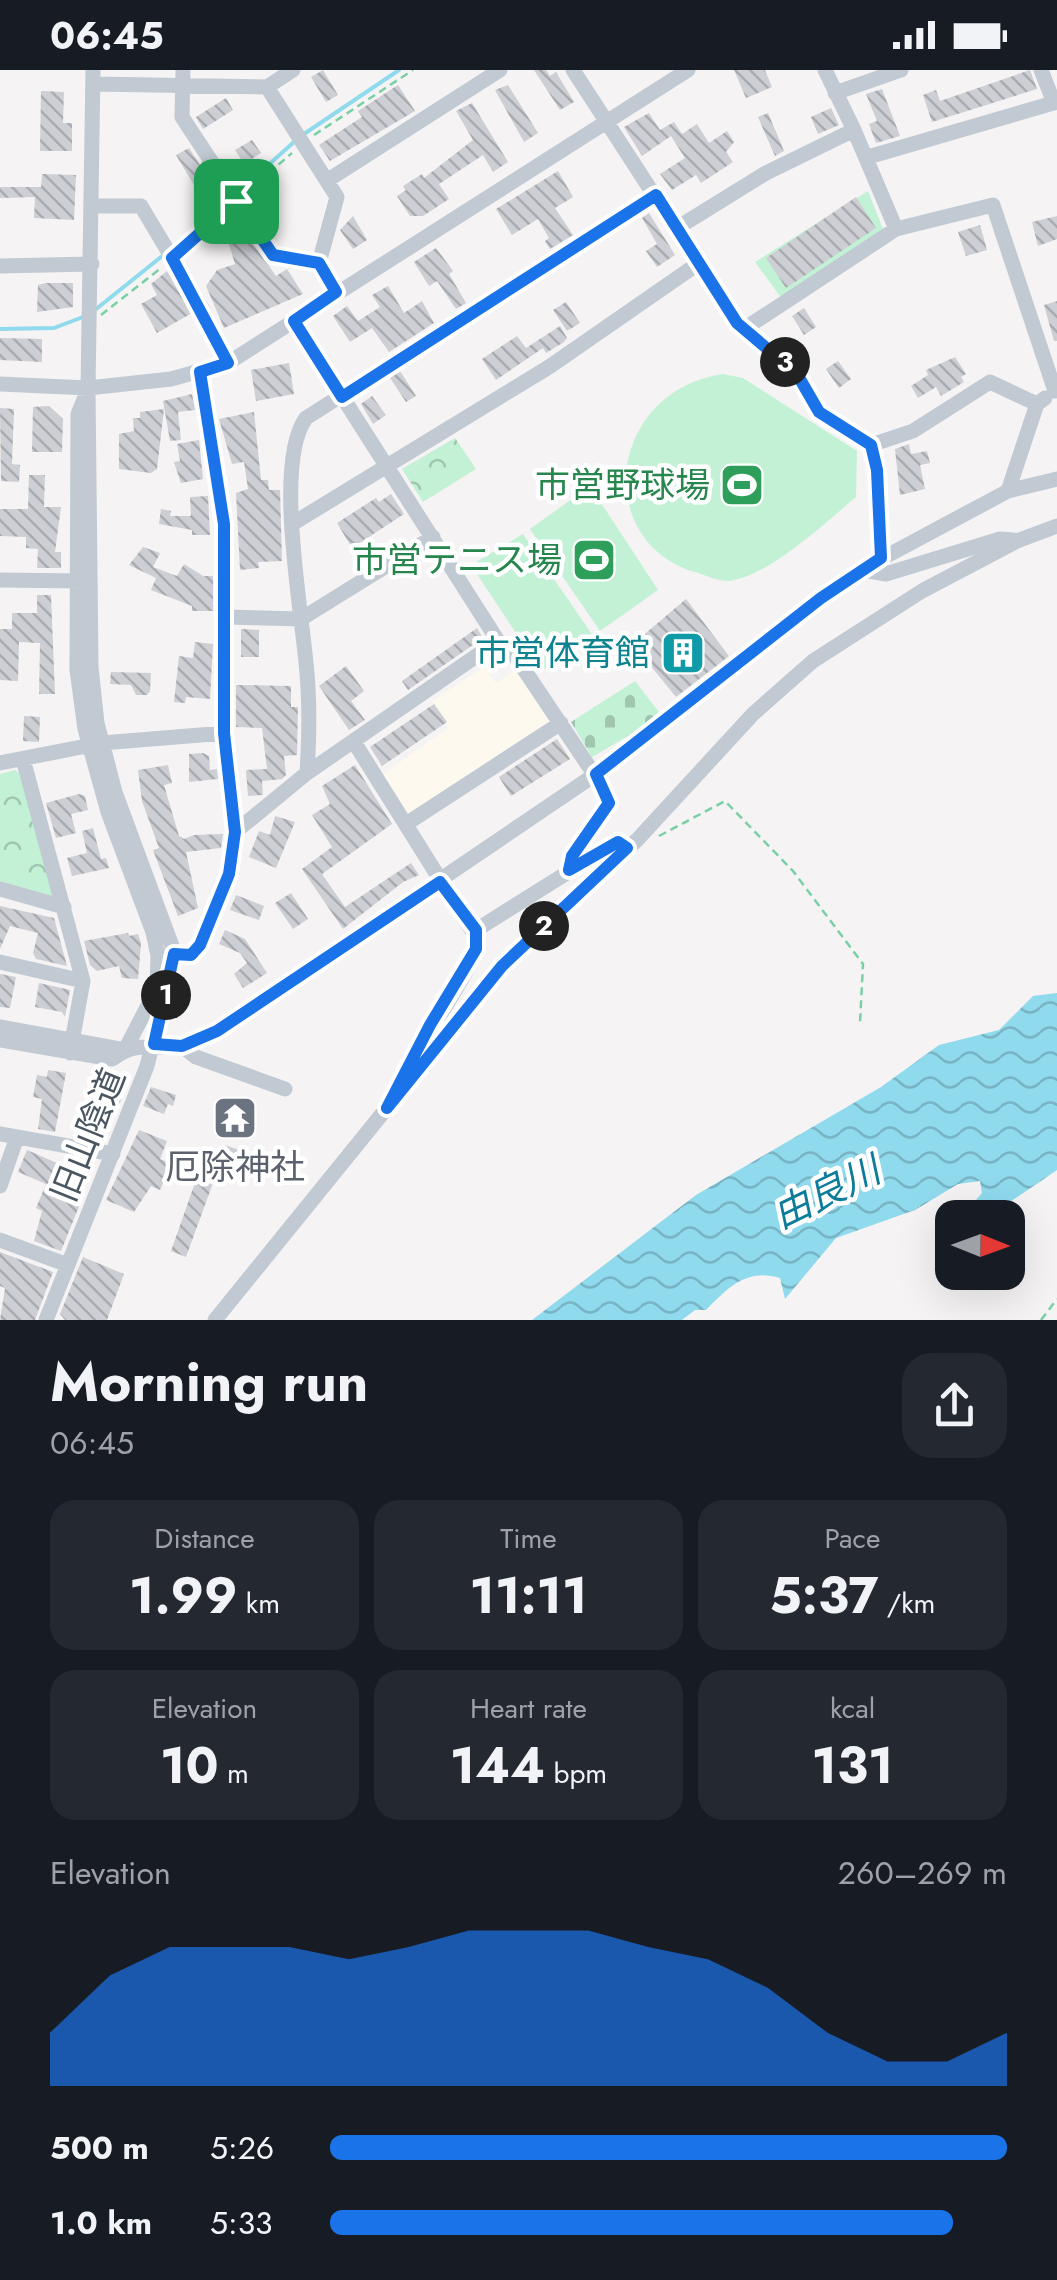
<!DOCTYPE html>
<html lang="en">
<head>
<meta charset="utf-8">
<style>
	:root { --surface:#171b24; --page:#242831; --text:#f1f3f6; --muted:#9ea1a6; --accent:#1a73e8 }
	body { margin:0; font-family:Jost,"Noto Sans JP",sans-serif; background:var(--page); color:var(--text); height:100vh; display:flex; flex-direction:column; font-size:38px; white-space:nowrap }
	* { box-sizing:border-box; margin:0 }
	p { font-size:32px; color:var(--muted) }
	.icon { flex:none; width:55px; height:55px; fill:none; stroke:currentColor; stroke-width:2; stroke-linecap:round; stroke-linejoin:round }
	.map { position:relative; height:1250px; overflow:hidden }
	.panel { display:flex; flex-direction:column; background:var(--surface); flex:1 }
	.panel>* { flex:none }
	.needle { width:65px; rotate:91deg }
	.fabs { position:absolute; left:935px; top:1130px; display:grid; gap:20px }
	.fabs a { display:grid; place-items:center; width:90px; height:90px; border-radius:20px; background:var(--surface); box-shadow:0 10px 40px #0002; font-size:50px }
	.pin { position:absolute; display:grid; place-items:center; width:85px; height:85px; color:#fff; margin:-42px; border-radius:20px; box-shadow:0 5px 15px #0006 }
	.km { position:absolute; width:50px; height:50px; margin:-25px; border-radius:50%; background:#222; color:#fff; font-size:28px; line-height:50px; text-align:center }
	.round { display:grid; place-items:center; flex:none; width:105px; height:105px; border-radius:30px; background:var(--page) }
	.summary { display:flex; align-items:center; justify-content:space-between; height:170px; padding:0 50px }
	h1 { font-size:55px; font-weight:700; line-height:75px }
	.figures { display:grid; grid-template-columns:repeat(3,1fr); gap:15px; height:170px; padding:10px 50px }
	.figures div { display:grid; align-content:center; border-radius:25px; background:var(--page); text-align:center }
	.figures b { font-size:50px; font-weight:700 }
	.figures small { font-size:28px; font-weight:400 }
	.figures p { font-size:28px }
	.chart { height:280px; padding:20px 50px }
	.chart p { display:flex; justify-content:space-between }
	.chart svg { width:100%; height:180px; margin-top:10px; fill:var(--accent); opacity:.7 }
	ul { padding:0 50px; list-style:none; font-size:32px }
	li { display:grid; grid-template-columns:160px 120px 1fr; align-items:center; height:75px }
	li i { height:25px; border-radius:12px; background:var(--accent) }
	.status { display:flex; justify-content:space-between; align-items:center; height:70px; padding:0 50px; background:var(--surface); direction:ltr }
	.status svg { height:28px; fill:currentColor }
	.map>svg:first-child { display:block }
	.commercial { fill:#fdf9ef }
	.cemetery { fill:url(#cemetery-stones) }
	.park { fill:url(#park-crowns) }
	.pitch { fill:#c3f1d5 }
	.water { fill:url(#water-waves) }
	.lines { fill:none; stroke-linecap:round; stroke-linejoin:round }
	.stream { stroke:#90daee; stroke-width:4 }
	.building { fill:url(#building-back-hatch) }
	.path { stroke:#7ad0a6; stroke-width:2.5; stroke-dasharray:8 5; stroke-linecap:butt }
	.minor { stroke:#c1cad2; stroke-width:15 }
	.route-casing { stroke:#fff; stroke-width:20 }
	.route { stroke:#1a73e8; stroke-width:12 }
	.labels { text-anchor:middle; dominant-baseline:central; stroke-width:9; stroke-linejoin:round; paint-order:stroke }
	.leisure-label { font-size:35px; fill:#27864d; stroke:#fff; text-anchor:end }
	.culture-label { font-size:35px; fill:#0d838f; stroke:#fff; text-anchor:end }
	.street-label { font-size:35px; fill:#4a5661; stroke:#fff }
	.worship-label { font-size:35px; fill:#5b616d; stroke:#fff }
	.water-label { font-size:38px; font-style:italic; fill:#0c7c9b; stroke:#fff }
</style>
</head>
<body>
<div class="status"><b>06:45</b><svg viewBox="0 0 49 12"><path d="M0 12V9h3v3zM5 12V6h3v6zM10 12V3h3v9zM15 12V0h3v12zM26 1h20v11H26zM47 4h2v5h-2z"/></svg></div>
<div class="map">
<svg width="1057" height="1250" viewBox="0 0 1057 1250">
	<defs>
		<pattern id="cemetery-stones" width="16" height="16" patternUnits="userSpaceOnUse" patternTransform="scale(2.5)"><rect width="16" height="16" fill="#c3f1d5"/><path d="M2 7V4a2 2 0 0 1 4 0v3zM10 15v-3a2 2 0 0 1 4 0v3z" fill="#a0c6b0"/></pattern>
		<pattern id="park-crowns" width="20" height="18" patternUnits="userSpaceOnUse" patternTransform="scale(2.5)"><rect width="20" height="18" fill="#c3f1d5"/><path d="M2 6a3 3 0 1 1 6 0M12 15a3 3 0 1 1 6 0" fill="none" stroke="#a0c6b0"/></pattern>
		<pattern id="water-waves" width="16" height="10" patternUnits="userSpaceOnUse" patternTransform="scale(2.5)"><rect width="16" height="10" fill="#90daee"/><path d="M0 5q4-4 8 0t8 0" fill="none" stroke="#78b4c4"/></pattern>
		<pattern id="building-back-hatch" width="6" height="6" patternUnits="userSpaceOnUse" patternTransform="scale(2.5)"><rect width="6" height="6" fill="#cdcfd5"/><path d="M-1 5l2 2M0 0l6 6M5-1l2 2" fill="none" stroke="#a8abb0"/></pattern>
	</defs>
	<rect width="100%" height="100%" fill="#f5f3f3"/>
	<path class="commercial" d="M485 596 496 613 517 599 554 653 407 745 382 705 448 658 432 631Z"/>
	<path class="cemetery" d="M635 611 662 646 592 687 571 652Z"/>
	<path class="park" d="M455 368 476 399 423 432 402 399Z
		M15 700 21 704 54 825 51 831 0 812V704Z"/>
	<path class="pitch" d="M868 121 885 164 782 229 755 192Z
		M723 304 743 308 857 381 856 427C826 452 767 508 728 511 719 511 707 506 698 503 591 474 607 321 723 304Z
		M590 416 658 520 600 561 530 459Z
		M523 464 593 566 541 601 471 495Z"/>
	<path class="water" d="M1057 923V1100L1007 1134 999 1147H961L982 1123 980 1111 958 1114 915 1140 836 1168 785 1229 780 1208C746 1198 728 1218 706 1240H695L682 1250H532L696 1125 881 1017 939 975 999 960 1033 926Z"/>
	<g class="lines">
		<path class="stream" d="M301 66 399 0
			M238 122 294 72
			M173 177 230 128
			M95 240 166 183
			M0 259 54 258 83 247"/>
	</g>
	<path class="building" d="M323 0 338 25 326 32 311 7Z
		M534 0H546L550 6 556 2 574 32 560 40Z
		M734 0H765L772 17 746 28Z
		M1030 0 1037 19 932 52 923 25 936 20 940 31Z
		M398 15 415 41 330 91 319 75 362 47 358 41Z
		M508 15 538 63 524 72 495 20Z
		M882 19 900 66 876 73 869 54 877 51 866 24Z
		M41 21 64 22 63 53H72V81H40Z
		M226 28 233 40 203 59 196 47Z
		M472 33 508 92 493 102 483 85 439 114 449 129 423 146H410L397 126 406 120 403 116 422 104 424 108 473 70 456 41Z
		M831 38 839 55 818 64 811 47Z
		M649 43 660 60 674 52 682 64 697 54 709 73 727 61 734 72 726 82 733 92 701 113 696 105 672 120 660 104 685 88 671 66 642 86 624 57Z
		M768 43 784 81 775 86 758 47Z
		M252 70 261 83 244 94 235 80Z
		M189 78 217 121 203 130 176 85Z
		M558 101 573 127 555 138 573 165 550 179 545 171 549 168 538 149 512 165 496 139Z
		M42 104 76 105 74 150 34 148 35 127 0 128V117H41Z
		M856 127 876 158 786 218 766 188Z
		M649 143 675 185 657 197 646 181 657 174 642 148Z
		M233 144 276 206 287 199 303 224 224 258 206 216 217 200 235 194 228 171 232 168 222 150Z
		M353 146 367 170 353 179 340 160Z
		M1057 146V169L1038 176 1032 152Z
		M980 155 987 180 966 186 958 162Z
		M436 178 453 201 449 204 466 233 456 239 437 211 429 216 414 192Z
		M167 201 192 243 157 263 141 234 157 225 151 214Z
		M46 213H73V237L37 242 38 215Z
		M388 216 404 243 422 231 434 253 389 282 372 258 350 272 333 246 347 236 358 251 380 237 372 225Z
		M1057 231V271H1054L1044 235Z
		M566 232 580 253 567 261 553 240Z
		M804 238 816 257 804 265 792 246Z
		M560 256 567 268 564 272 546 283 543 278 496 310 482 289 517 266 526 278Z
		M0 268 42 269V292L0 290Z
		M955 287 966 304 961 307 964 312 941 326 936 317 918 328 911 316 928 305 926 300Z
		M838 291 851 309 839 318 826 299Z
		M289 293 294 324 256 331 251 300Z
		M400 301 416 326 406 332 390 308Z
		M192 324 195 340 178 342 181 370 170 371 163 331Z
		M372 326 386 345 373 354 361 334Z
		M49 336 63 349 62 382H32L33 337Z
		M0 338 14 339 12 394 20 395 19 412 1 411Z
		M164 339 157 399 151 403 119 399V364L134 361 133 348H140V342Z
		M254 342 261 410H268L269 420H280L282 491 258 492 259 498 240 500 236 423 248 419 244 392 232 394 219 349Z
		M199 370 203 409 181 413 174 392 180 391 177 374Z
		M909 374 911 384 927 381 930 393 920 395 925 419 900 425 895 379Z
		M29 405H45L44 437H61L55 482H61V498H37L38 479 26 478V467L0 466V439H28Z
		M391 424 404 444 352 478 337 453 376 428 379 432Z
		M208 426 210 465H192V460L159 454 161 439 171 441 170 446H191L190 427Z
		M143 477 160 483 153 497 177 506 184 494 203 506H213V541H192V536L151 520 156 508 129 495Z
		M37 525H51L55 624H39L40 573 19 572 18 611 0 610V559H12V543H37Z
		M686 529 729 586 676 627 633 574Z
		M477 558 483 568 408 620 402 611Z
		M241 559 259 560V587H241Z
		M195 572 213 574 210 629 186 627 185 633 174 632 179 586 193 588Z
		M346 596 364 621 351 631 365 650 349 660 319 616Z
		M111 602 151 603 150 621 147 625H136L131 615 110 614Z
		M236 615 291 616V637H298L297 685 284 686 286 705 282 709 262 711 263 725 248 726 246 700 267 699 262 658 236 657Z
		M434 634 447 652 382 696 370 677Z
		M24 646 40 647 39 672 23 671Z
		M557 669 570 689 511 726 499 707Z
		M203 683 209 686 210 700 217 699 218 709 189 712V684Z
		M168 695 172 713 164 715 179 766 184 769 194 765 223 764 221 778 186 782 198 838 178 846 153 780 159 778 142 731 138 700Z
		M355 695 392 754 322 804 345 837 411 793 419 805 403 812 343 859 302 799 332 777 312 745 330 734 322 716Z
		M79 724 85 726 88 740 71 744 76 763 56 768 46 733Z
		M275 746 295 752 276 798 249 787 259 761 270 765Z
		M93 758 101 789 106 788 109 798 72 806 67 788 87 783 82 761Z
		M291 823 308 849 293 859 275 833Z
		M236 825 264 836 259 850 230 840Z
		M0 836 54 848 67 896 36 889 33 883 38 863 10 856 0 879Z
		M225 860 245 869 267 903 243 918 234 904 247 893 240 883 219 874Z
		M128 863 129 866 138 864 141 873 138 909 122 908 119 896 97 901 90 895 84 871Z
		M0 904 16 907 10 938 0 937Z
		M39 913 70 920 65 947 62 942 35 937Z
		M48 1000 66 1003 55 1062 38 1059 42 1029 33 1027 37 1005 47 1007Z
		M96 1004 127 1016 119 1035 93 1025Z
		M151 1017 176 1025 173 1036 168 1034 164 1044 143 1036Z
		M139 1060 167 1071 160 1089 172 1094 160 1120 151 1116 134 1142 106 1130Z
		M225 1075 242 1081 228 1103 216 1098Z
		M27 1080 57 1093 53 1117 65 1119 62 1127 80 1134 61 1181 34 1171 42 1141 36 1138 46 1114 18 1102Z
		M197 1107 213 1113 186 1187 171 1181Z
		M0 1182 53 1202 35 1250H0L5 1218 0 1216Z
		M83 1187 124 1204 107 1250H65L60 1244Z"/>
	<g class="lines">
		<path class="path" d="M314 65 413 0
			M249 120 292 83
			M182 179 228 138
			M101 245 161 198
			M659 766 725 731 793 801 863 894 860 953
			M1041 1250 1057 1229"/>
		<path class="minor" d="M183 0 182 47 273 185 319 193
			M573 0 737 253 797 304 819 342 871 375 877 400 881 489
			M1041 0 1054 33
			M93 14 267 17 293 0
			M267 17 337 127 319 193 336 223
			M835 23 901 0
			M868 87 1057 32
			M328 110 500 0
			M93 136H141L202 238 228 293
			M677 158 766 103 854 60 825 0
			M896 159 993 135 1055 321
			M0 196 92 194
			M294 251 498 571 509 577 608 725 609 733 572 786 569 800
			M744 259 896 159 854 60
			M0 314 88 318 171 309 228 293 688 0
			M87 322 78 344 77 600 85 659 108 742 153 862 158 886 157 918 125 980
			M871 375 913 361 990 312 1037 334
			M1008 421 1037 334 1045 328
			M292 454 549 297 699 193
			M864 500 886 504 1000 469 1013 470
			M0 510 83 511
			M227 547 301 549 433 467
			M354 672 478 870C471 906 419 972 400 1011
			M23 689 83 911 70 983
			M0 693 102 673 225 663
			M307 703C309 670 310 637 307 604 303 545 273 393 306 348L656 125
			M406 754 561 653
			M235 762 307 703 498 571
			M0 819 64 837
			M476 860 610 776 618 772 627 778
			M165 885H191L201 875 229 804 235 762 225 663 224 453 200 302
			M0 892 83 911
			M0 957 125 980
			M0 970 112 989C139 970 150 980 177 977 191 975 205 966 217 961L596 704 821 528 881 489 1008 421 1057 409
			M182 976 196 987 285 1019
			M0 1064 113 1084
			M0 1116 17 1067
			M0 1170 68 1195
			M46 1250 147 996 175 884 115 722 97 653 91 597 88 318 93 0
			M215 1250 502 896 637 770 753 644 813 591 922 521 1017 471 1057 456"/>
	</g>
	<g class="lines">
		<defs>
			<path id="route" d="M656 125 737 253 797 304 819 342 871 375 877 400 881 488 821 528 596 704 609 733 572 786 569 800 618 772 627 778 502 896 387 1038 430 955 476 879V860L440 812 217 961 182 976 154 974 174 884 191 885 200 875 229 804 235 762 224 663V454L200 302 228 293 172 188 236 131 273 185 319 193 336 222 294 251 342 327Z"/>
		</defs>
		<use href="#route" class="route-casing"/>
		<use href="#route" class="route"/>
	</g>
	<defs>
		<symbol id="stadium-square" viewBox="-11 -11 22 22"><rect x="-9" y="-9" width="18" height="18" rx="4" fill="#2e9e5b" stroke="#fff"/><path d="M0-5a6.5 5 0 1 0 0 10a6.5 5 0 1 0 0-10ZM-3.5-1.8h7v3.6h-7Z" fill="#fff"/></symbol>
		<symbol id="building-square" viewBox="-11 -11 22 22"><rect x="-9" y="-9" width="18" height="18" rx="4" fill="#0f9aa8" stroke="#fff"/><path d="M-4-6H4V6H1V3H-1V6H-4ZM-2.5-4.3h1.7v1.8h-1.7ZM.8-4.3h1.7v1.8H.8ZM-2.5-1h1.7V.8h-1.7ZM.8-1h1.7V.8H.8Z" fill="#fff"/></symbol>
		<symbol id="temple-square" viewBox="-11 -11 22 22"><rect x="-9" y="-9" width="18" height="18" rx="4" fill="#6b7280" stroke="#fff"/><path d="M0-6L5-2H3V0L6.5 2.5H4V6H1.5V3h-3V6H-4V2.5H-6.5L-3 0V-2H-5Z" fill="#fff"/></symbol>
	</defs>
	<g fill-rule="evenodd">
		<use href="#stadium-square" x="717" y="390" width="50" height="50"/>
		<use href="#stadium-square" x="569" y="465" width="50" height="50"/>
		<use href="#building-square" x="658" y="558" width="50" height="50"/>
		<use href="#temple-square" x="210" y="1023" width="50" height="50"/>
	</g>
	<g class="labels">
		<g class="leisure-label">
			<text x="710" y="415">市営野球場</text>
			<text x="562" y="490">市営テニス場</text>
		</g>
		<g class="culture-label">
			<text x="650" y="583">市営体育館</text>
		</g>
		<g class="street-label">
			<text transform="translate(88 1065) rotate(-68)">旧山陰道</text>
		</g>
		<g class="worship-label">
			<text x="235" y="1097">厄除神社</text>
		</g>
		<g class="water-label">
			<text transform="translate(826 1122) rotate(-26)">由良川</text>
		</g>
	</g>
</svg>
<div class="fabs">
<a><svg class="needle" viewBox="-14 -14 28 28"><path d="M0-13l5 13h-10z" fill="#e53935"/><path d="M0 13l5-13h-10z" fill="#9ea1a6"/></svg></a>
</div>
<div class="pin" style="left:236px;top:131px;background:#1e9e55"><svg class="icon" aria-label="arrive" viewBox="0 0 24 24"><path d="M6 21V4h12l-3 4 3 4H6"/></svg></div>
<b class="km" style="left:166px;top:925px">1</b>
<b class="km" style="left:544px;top:856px">2</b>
<b class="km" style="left:785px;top:292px">3</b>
</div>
<section class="panel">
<div class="summary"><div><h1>Morning run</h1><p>06:45</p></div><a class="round"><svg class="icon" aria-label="share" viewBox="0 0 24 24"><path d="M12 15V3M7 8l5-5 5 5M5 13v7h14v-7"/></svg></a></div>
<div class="figures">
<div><p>Distance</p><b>1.99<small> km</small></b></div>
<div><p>Time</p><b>11:11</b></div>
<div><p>Pace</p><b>5:37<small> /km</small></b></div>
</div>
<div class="figures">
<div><p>Elevation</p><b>10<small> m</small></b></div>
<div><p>Heart rate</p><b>144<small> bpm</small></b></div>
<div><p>kcal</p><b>131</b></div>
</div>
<div class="chart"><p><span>Elevation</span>260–269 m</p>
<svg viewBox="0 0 160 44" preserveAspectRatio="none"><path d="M0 44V31L10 17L20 10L30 10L40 10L50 13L60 10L70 6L80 6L90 6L100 10L110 13L120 20L130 31L140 38L150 38L160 31V44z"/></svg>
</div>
<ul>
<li><b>500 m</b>5:26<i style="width:100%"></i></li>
<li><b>1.0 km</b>5:33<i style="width:92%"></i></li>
</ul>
</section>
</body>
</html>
